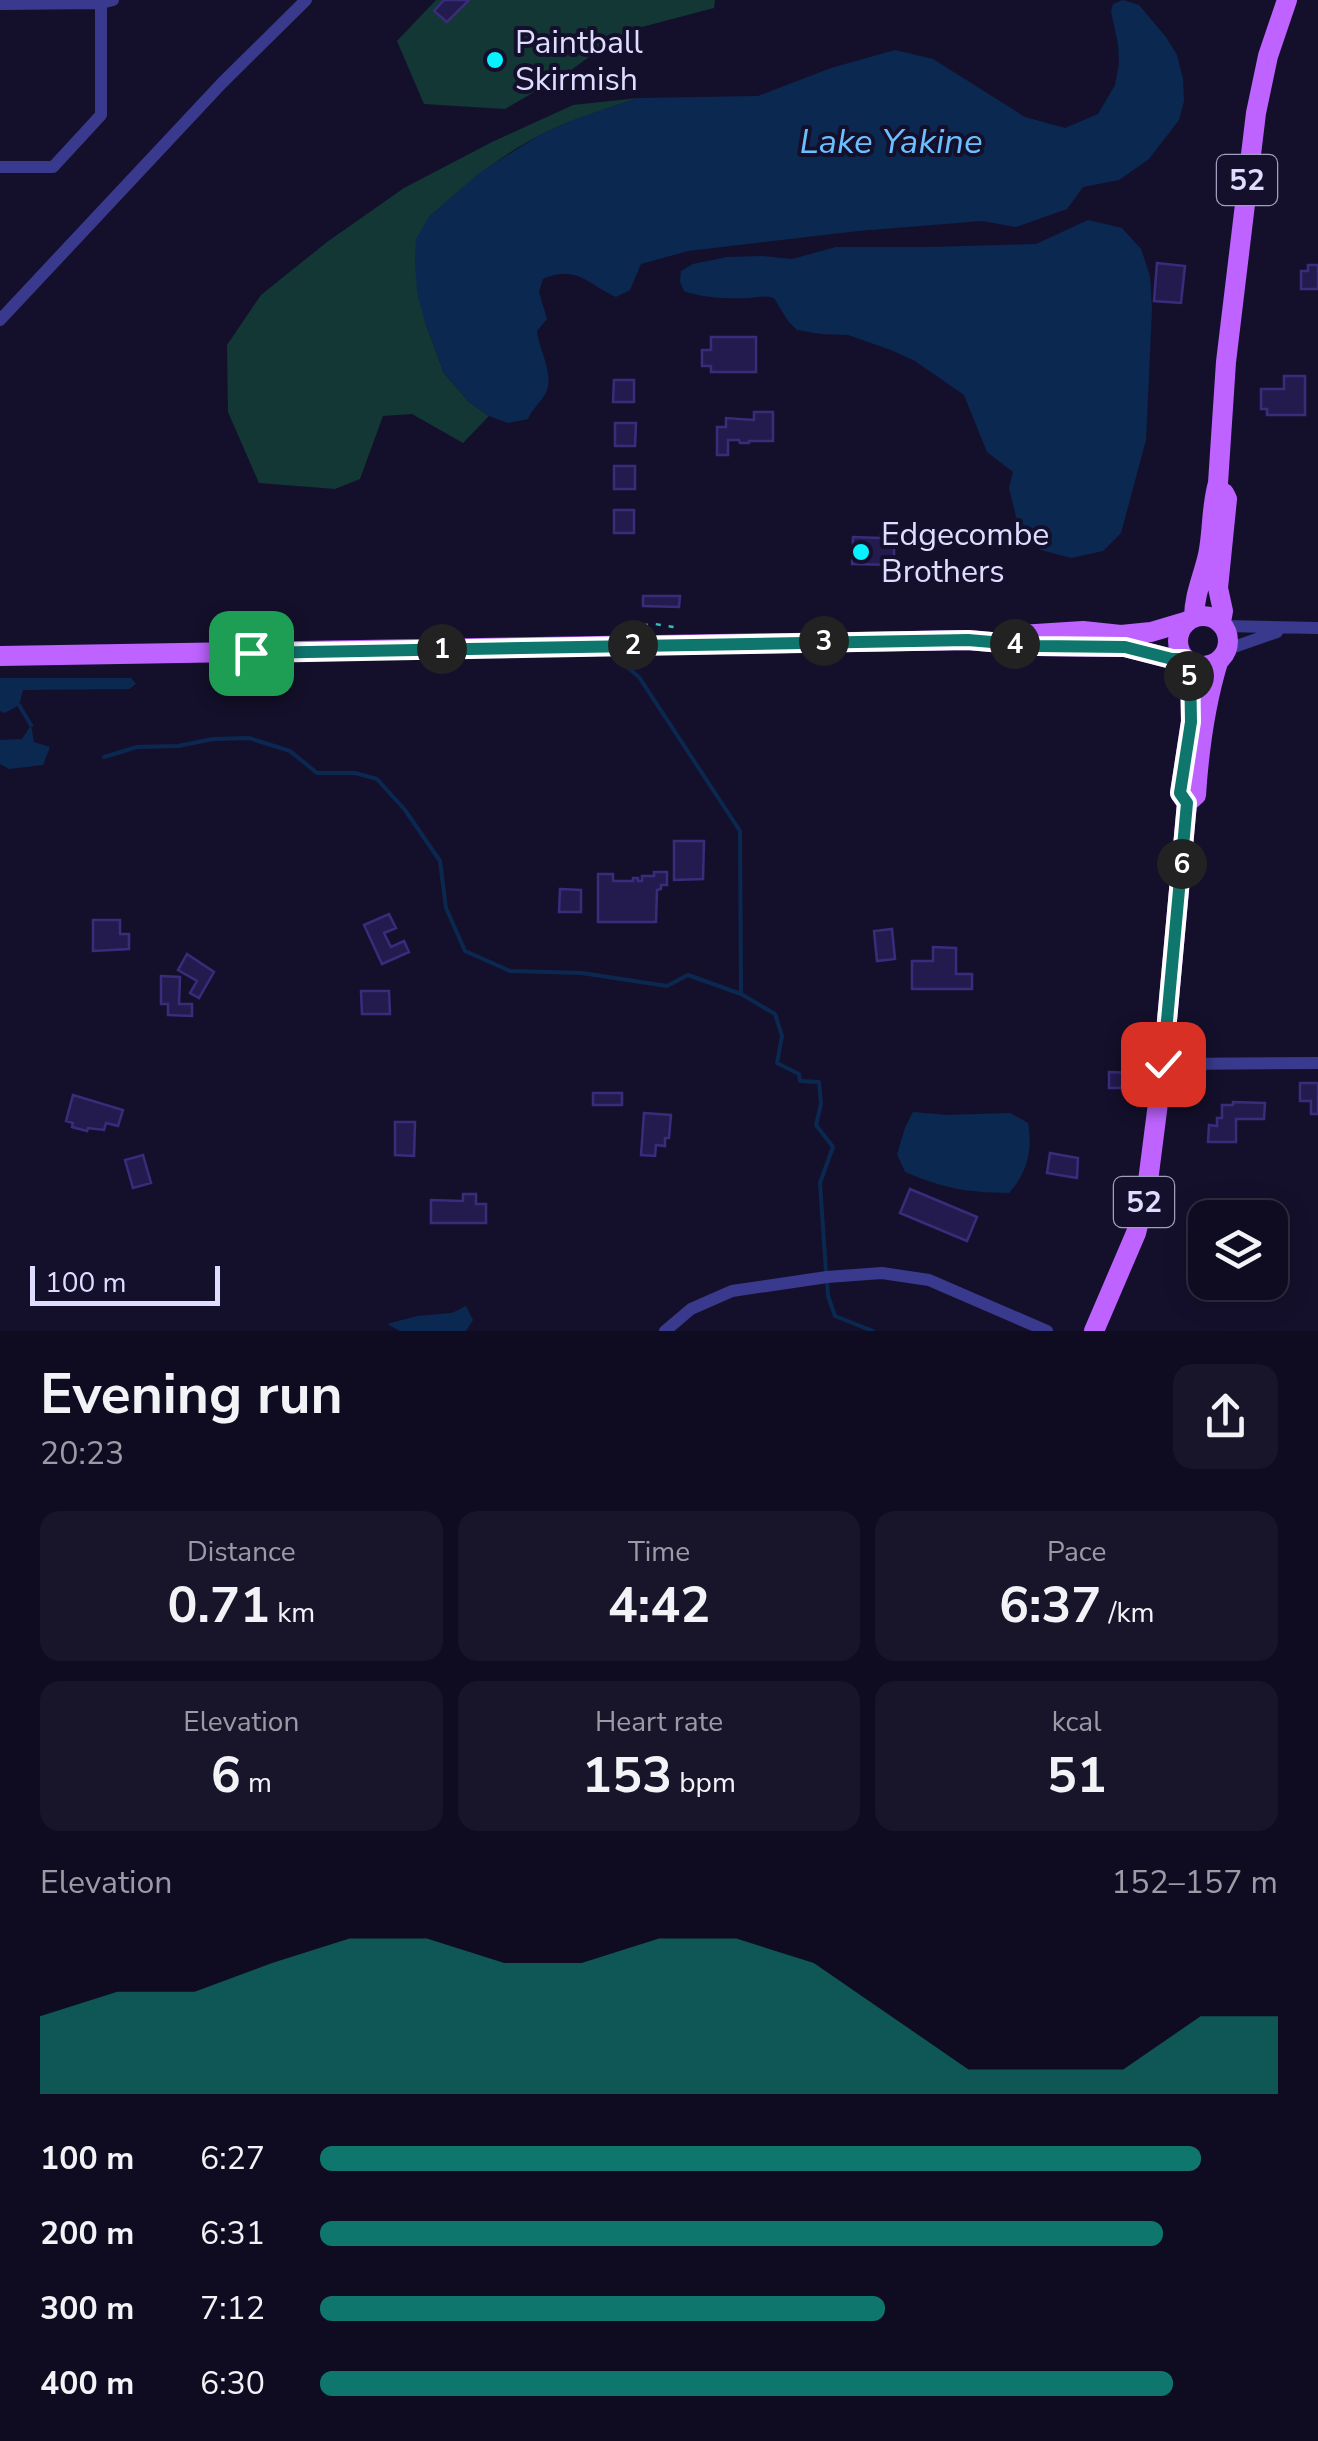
<!DOCTYPE html>
<html lang="en">
<head>
<meta charset="utf-8">
<style>
	:root { --surface:#0f0c21; --page:#18152a; --text:#f1f3f6; --muted:#9b9ba5; --line:#2f2c3f; --accent:#0f766e }
	body { margin:0; font-family:"Nunito Sans",sans-serif; background:var(--page); color:var(--text); height:100vh; display:flex; flex-direction:column; font-size:38px; white-space:nowrap }
	* { box-sizing:border-box; margin:0 }
	p { font-size:32px; color:var(--muted) }
	.icon { flex:none; width:55px; height:55px; fill:none; stroke:currentColor; stroke-width:2; stroke-linecap:round; stroke-linejoin:round }
	.map { position:relative; height:1331px; overflow:hidden }
	.details { display:flex; flex-direction:column; background:var(--surface); flex:1 }
	.details>* { flex:none }
	.buttons { position:absolute; left:1188px; top:1200px; display:grid; gap:20px }
	.buttons a { display:grid; place-items:center; width:100px; height:100px; border-radius:20px; background:var(--surface); box-shadow:0 5px 25px #0003,0 0 0 2px var(--line); font-size:50px }
	.scale { position:absolute; left:30px; bottom:25px; width:190px; box-sizing:border-box; padding-left:10px; border:5px solid #dedcff; border-top:0; font-size:28px; line-height:35px; white-space:nowrap; color:#dedcff; -webkit-text-stroke:8px #14102c; paint-order:stroke }
	.pin { position:absolute; display:grid; place-items:center; width:85px; height:85px; color:#fff; margin:-42px; border-radius:20px; box-shadow:0 5px 15px #0006 }
	.km { position:absolute; width:50px; height:50px; margin:-25px; border-radius:50%; background:#222; color:#fff; font-size:28px; line-height:50px; text-align:center }
	.round { display:grid; place-items:center; flex:none; width:105px; height:105px; border-radius:20px; background:var(--page) }
	.summary { display:flex; align-items:center; justify-content:space-between; height:170px; padding:0 40px }
	h1 { font-size:55px; font-weight:700; line-height:75px }
	.figures { display:grid; grid-template-columns:repeat(3,1fr); gap:15px; height:170px; padding:10px 40px }
	.figures div { display:grid; align-content:center; border-radius:20px; background:var(--page); text-align:center }
	.figures b { font-size:50px; font-weight:700 }
	.figures small { font-size:28px; font-weight:400 }
	.figures p { font-size:28px }
	.chart { height:280px; padding:20px 40px }
	.chart p { display:flex; justify-content:space-between }
	.chart svg { width:100%; height:180px; margin-top:10px; fill:var(--accent); opacity:.7 }
	ul { padding:0 40px; list-style:none; font-size:32px }
	li { display:grid; grid-template-columns:160px 120px 1fr; align-items:center; height:75px }
	li i { height:25px; border-radius:12px; background:var(--accent) }
	.map>svg:first-child { display:block }
	.green { fill:#133734 }
	.water { fill:#0b2851 }
	.lines { fill:none; stroke-linecap:round; stroke-linejoin:round }
	.stream { stroke:#0b2851; stroke-width:4 }
	.building { fill:#231b4e; stroke:#392c7b; stroke-width:2.5 }
	.path { stroke:#2bc3b4; stroke-width:2.5; stroke-dasharray:5 8; stroke-linecap:butt }
	.minor { stroke:#393a8d; stroke-width:12 }
	.primary { stroke:#be63ff; stroke-width:20 }
	.route-casing { stroke:#fff; stroke-width:20 }
	.route { stroke:#0f766e; stroke-width:12 }
	.poi-dot { fill:#08f1ff; stroke:#14102c; stroke-width:4 }
	.labels { text-anchor:middle; dominant-baseline:central; stroke-width:8; stroke-linejoin:round; paint-order:stroke }
	.shield { fill:#14102c; stroke:#a19fc0; stroke-width:2.5 }
	.shield-label { font-size:30px; font-weight:bold; fill:#dedcff }
	.poi-label { font-size:32px; fill:#dedcff; stroke:#14102c; text-anchor:start }
	.water-label { font-size:35px; font-style:italic; fill:#6ac0ff; stroke:#14102c }
</style>
</head>
<body>
<div class="map">
<svg width="1318" height="1331" viewBox="0 0 1318 1331">
	<rect width="100%" height="100%" fill="#14102c"/>
	<path class="green" d="M436 0H715L714 8 638 28 604 46 567 73 505 109 424 104 397 41Z
		M638 98C606 109 573 119 542 134 500 155 464 186 429 217L425 322 444 373 469 402 489 416 463 443 412 414 383 416 360 479 335 489 259 483 228 412 227 345 261 295 327 242 404 188 492 142 573 105Z"/>
	<path class="water" d="M1123 0 1139 5 1166 37 1177 55 1183 79 1184 101 1179 120 1149 159 1119 180 1083 187 1067 209 1016 227 982 221 858 231 688 251 641 264 630 290 616 297C589 285 576 264 543 279L539 292 547 319 537 331C539 350 553 371 547 390 543 401 532 408 528 419L508 423 489 416 469 402 444 373 425 322 417 292 415 262 416 239 429 217 479 173 541 134 578 118 638 98 758 96 831 68 895 50 933 59 1025 117 1065 128 1098 114 1115 85 1119 64 1118 44 1111 11 1113 4Z
		M1088 220 1122 228 1141 249 1150 276 1152 310 1146 440 1121 533 1103 551 1071 558 1041 550 1020 533 1009 488 1013 472 987 452 964 395 915 361 891 350 848 335 821 334 797 330 788 321 774 298C765 295 760 297 750 298 729 299 703 298 684 291L680 282 681 271 693 264 727 257 762 256 792 259 836 247H929L1036 244Z
		M0 678H131L136 684 129 689 23 690 19 705 5 713 0 711Z
		M31 725 34 742 50 747 43 765 9 769 0 764V740L22 739Z
		M913 1112 946 1115 1010 1113 1028 1123C1033 1150 1027 1173 1009 1193 965 1192 946 1189 905 1172L897 1154 905 1128Z
		M466 1306 473 1320 466 1331H400L387 1324 417 1316 452 1313Z"/>
	<g class="lines">
		<path class="stream" d="M627 667 639 677 740 831 741 992
			M19 705 31 725
			M104 757 137 747 178 746 213 739 249 738 290 751 317 773H355L377 779 405 810 440 861 446 908 465 951 510 971 582 973 667 986 688 975 741 994 775 1014 782 1036 777 1063 799 1074 800 1081 819 1082 821 1104 816 1125 833 1147 820 1183 826 1272
			M827 1281 828 1296 835 1316 873 1331"/>
	</g>
	<path class="building" d="M444 0H469L447 22 434 11Z
		M1157 263 1185 266 1181 303 1154 301Z
		M1308 265H1318V289H1301V271H1308Z
		M711 337H756V372H711V366H702V350H711Z
		M1284 376H1305V415H1267V409H1261V389H1284Z
		M614 380H634V402H613Z
		M754 412H773V441H749V443H740L739 440H728V455H717V427H726V418L754 420Z
		M615 423H636L635 446H615Z
		M614 466H635V489H614Z
		M614 510H634V533H614Z
		M881 534H894V565L852 564 853 537 881 538Z
		M643 596H680L679 607 643 606Z
		M674 841H704L703 879 674 880Z
		M654 872H667V885H661V889L657 890 656 922H598V874H613V881H633V878H638V881H642V876H654Z
		M560 889 581 890V912H559Z
		M389 914 396 928 384 933 391 947 404 941 409 952 382 964 364 925Z
		M93 920H120V934H129V949L93 951Z
		M892 929 895 959 877 961 874 931Z
		M933 947 956 948V974H972V989H912V961H933Z
		M187 954 214 972 199 998 190 993 197 981 178 970Z
		M161 976 180 977 179 1004H192V1016L168 1015V1004H161Z
		M361 991H389L390 1014H362Z
		M1109 1072 1134 1073V1088H1109Z
		M1300 1083H1318V1114H1311V1101H1300Z
		M593 1093H622V1105H593Z
		M73 1095 123 1110 118 1126 106 1123 104 1130 88 1128 87 1131 72 1127 73 1123 66 1121Z
		M1233 1102 1265 1103 1264 1119H1236V1142H1208L1209 1125 1217 1126V1118H1222V1105H1233Z
		M644 1113 671 1115 669 1138H665V1146L656 1145 655 1156 641 1155Z
		M395 1122H415L414 1156 395 1155Z
		M1050 1153 1078 1158 1077 1178 1047 1173Z
		M143 1155 151 1183 133 1188 125 1160Z
		M910 1189 977 1217 967 1241 900 1213Z
		M463 1194H476V1204H486V1223H431V1200L463 1201Z"/>
	<g class="lines">
		<path class="path" d="M617 628 655 624 674 627"/>
		<path class="minor" d="M0 4 101 3 113 0
			M0 167H53L101 115V3
			M0 320 222 83 306 0
			M1224 626 1318 628
			M1228 649 1277 632
			M1163 1064 1318 1063
			M665 1331 691 1309 732 1291 827 1277 882 1273 929 1280 1047 1331"/>
		<path class="primary" d="M1178 641a25 25 0 1 1 50 0a25 25 0 1 1-50 0Z
			M1194 618C1194 595 1203 577 1208 555 1213 531 1211 507 1218 483L1226 362 1256 113 1268 56 1287 0
			M1221 622 1223 611 1218 588 1227 499 1224 493
			M1020 635 1083 631 1121 635 1151 632 1188 621
			M0 656 968 640 1037 646 1125 647 1172 659H1185
			M1187 803 1180 793 1191 721 1190 663
			M1094 1331 1136 1233 1147 1189 1163 1064 1187 803 1196 795C1199 749 1205 705 1218 662"/>
	</g>
	<g class="lines">
		<defs>
			<path id="route" d="M251 653 968 640 1037 646 1125 647 1172 659H1185L1190 663 1191 722 1180 793 1187 803 1163 1064"/>
		</defs>
		<use href="#route" class="route-casing"/>
		<use href="#route" class="route"/>
	</g>
	<g class="poi-dot">
		<circle cx="495" cy="60" r="10"/>
		<circle cx="861" cy="552" r="10"/>
	</g>
	<g class="labels">
		<g class="shield">
			<rect x="1217" y="155" width="60" height="50" rx="8"/>
			<rect x="1114" y="1177" width="60" height="50" rx="8"/>
		</g>
		<g class="shield-label">
			<text x="1247" y="180">52</text>
			<text x="1144" y="1202">52</text>
		</g>
		<g class="poi-label">
			<text x="515" y="42">Paintball<tspan x="515" dy="37">Skirmish</tspan></text>
			<text x="881" y="534">Edgecombe<tspan x="881" dy="37">Brothers</tspan></text>
		</g>
		<g class="water-label">
			<text x="891" y="141">Lake Yakine</text>
		</g>
	</g>
</svg>
<div class="buttons">
<a><svg class="icon" aria-label="layers" viewBox="0 0 24 24"><path d="M12 4l9 5-9 5-9-5zM3 14l9 5 9-5"/></svg></a>
</div>
<div class="scale">100 m</div>
<div class="pin" style="left:251px;top:653px;background:#1e9e55"><svg class="icon" aria-label="arrive" viewBox="0 0 24 24"><path d="M6 21V4h12l-3 4 3 4H6"/></svg></div>
<div class="pin" style="left:1163px;top:1064px;background:#d93025"><svg class="icon" aria-label="check" viewBox="0 0 24 24"><path d="M5 12l5 5 9-10"/></svg></div>
<b class="km" style="left:442px;top:649px">1</b>
<b class="km" style="left:633px;top:645px">2</b>
<b class="km" style="left:824px;top:641px">3</b>
<b class="km" style="left:1015px;top:644px">4</b>
<b class="km" style="left:1189px;top:676px">5</b>
<b class="km" style="left:1182px;top:864px">6</b>
</div>
<section class="details">
<div class="summary"><div><h1>Evening run</h1><p>20:23</p></div><a class="round"><svg class="icon" aria-label="share" viewBox="0 0 24 24"><path d="M12 15V3M7 8l5-5 5 5M5 13v7h14v-7"/></svg></a></div>
<div class="figures">
<div><p>Distance</p><b>0.71<small> km</small></b></div>
<div><p>Time</p><b>4:42</b></div>
<div><p>Pace</p><b>6:37<small> /km</small></b></div>
</div>
<div class="figures">
<div><p>Elevation</p><b>6<small> m</small></b></div>
<div><p>Heart rate</p><b>153<small> bpm</small></b></div>
<div><p>kcal</p><b>51</b></div>
</div>
<div class="chart"><p><span>Elevation</span>152–157 m</p>
<svg viewBox="0 0 160 44" preserveAspectRatio="none"><path d="M0 44V25L10 19L20 19L30 12L40 6L50 6L60 12L70 12L80 6L90 6L100 12L110 25L120 38L130 38L140 38L150 25L160 25V44z"/></svg>
</div>
<ul>
<li><b>100 m</b>6:27<i style="width:92%"></i></li>
<li><b>200 m</b>6:31<i style="width:88%"></i></li>
<li><b>300 m</b>7:12<i style="width:59%"></i></li>
<li><b>400 m</b>6:30<i style="width:89%"></i></li>
</ul>
</section>
</body>
</html>
